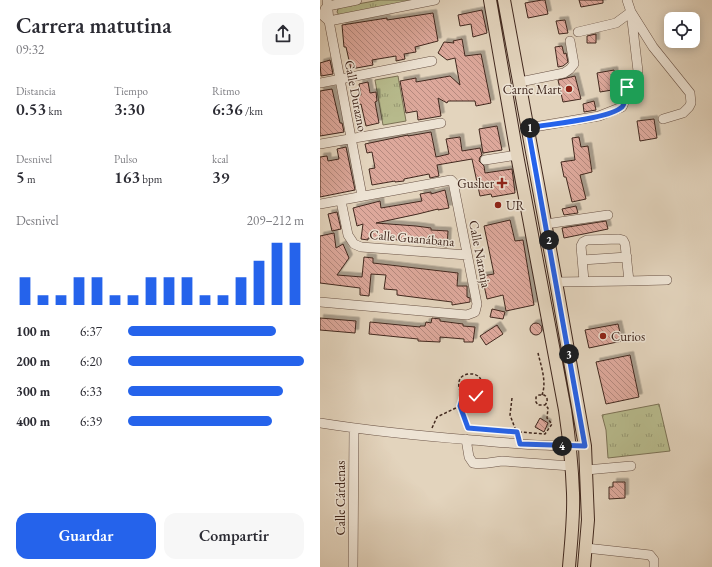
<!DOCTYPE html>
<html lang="es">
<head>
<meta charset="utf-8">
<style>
	:root { --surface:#fff; --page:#f7f7f7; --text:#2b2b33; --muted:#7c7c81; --accent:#2563eb }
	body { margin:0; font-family:"EB Garamond",serif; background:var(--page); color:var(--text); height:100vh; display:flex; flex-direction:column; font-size:15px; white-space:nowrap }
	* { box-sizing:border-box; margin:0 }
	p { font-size:13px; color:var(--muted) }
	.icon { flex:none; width:22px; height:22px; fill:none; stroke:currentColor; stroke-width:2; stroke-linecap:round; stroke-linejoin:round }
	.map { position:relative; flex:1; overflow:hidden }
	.details { display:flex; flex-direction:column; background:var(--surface); width:320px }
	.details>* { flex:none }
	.tools { position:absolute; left:344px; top:12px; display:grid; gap:8px }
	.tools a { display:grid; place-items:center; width:36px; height:36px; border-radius:8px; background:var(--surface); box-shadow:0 2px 10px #0003; font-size:20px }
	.pin { position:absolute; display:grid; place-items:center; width:34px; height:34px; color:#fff; margin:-17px; border-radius:8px; box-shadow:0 2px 6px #0006 }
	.km { position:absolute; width:20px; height:20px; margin:-10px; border-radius:50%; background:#222; color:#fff; font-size:11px; line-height:20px; text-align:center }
	.round { display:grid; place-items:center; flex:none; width:42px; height:42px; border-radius:12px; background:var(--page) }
	.headline { display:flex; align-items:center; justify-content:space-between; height:68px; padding:0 16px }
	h1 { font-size:22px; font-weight:600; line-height:30px }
	.metrics { display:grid; grid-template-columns:repeat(3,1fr); gap:6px; height:68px; padding:4px 16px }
	.metrics div { display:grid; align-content:center }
	.metrics b { font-size:17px; font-weight:600 }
	.metrics small { font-size:11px; font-weight:400 }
	.metrics p { font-size:11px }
	.chart { height:112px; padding:8px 16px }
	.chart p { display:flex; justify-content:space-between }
	.chart svg { width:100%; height:72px; margin-top:4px; stroke:var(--accent); stroke-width:6 }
	.primary-button { display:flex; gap:8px; margin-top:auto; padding:8px 16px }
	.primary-button a { flex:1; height:46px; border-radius:12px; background:var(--accent); color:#fff; font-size:16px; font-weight:600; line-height:46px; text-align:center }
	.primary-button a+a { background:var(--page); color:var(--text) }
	ul { padding:0 16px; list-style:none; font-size:13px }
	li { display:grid; grid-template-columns:64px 48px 1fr; align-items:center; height:30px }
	li i { height:10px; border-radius:5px; background:var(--accent) }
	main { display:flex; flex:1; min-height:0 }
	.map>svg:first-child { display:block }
	.grass { fill:url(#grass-tufts); stroke:#7c7256 }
	.building { fill:url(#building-back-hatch); stroke:#41281e; filter:url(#shadow) }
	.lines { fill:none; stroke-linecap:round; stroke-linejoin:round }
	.minor-casing { stroke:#6a5346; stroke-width:10 }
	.major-casing { stroke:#41281e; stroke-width:14 }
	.path { stroke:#41281e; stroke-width:1.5; stroke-dasharray:3 2; stroke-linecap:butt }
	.minor { stroke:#ede3d4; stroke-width:9 }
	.major { stroke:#e3d4bd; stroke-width:12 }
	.route-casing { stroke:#fff; stroke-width:8 }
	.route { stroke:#2563eb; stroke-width:5 }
	.poi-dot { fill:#8f2418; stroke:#ede3d4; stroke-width:1.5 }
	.labels { text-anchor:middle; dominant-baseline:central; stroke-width:3; stroke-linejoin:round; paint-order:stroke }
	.poi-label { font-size:13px; fill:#41281e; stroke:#ede3d4; text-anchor:end }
	.street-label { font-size:13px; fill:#41281e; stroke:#ede3d4 }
</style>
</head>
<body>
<main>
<section class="details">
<div class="headline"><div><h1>Carrera matutina</h1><p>09:32</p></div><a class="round"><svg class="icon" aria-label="share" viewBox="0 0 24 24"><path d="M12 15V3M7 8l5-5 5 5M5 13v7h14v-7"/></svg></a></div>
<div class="metrics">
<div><p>Distancia</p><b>0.53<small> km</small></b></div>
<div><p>Tiempo</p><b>3:30</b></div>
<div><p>Ritmo</p><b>6:36<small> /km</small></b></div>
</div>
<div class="metrics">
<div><p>Desnivel</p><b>5<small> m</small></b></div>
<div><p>Pulso</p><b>163<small> bpm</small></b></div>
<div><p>kcal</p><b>39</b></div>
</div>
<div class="chart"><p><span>Desnivel</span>209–212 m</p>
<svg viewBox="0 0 160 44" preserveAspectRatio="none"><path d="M5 44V27M15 44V38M25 44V38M35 44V27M45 44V27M55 44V38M65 44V38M75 44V27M85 44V27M95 44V27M105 44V38M115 44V38M125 44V27M135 44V17M145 44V6M155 44V6"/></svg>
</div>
<ul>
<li><b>100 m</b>6:37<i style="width:84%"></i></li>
<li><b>200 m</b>6:20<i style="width:100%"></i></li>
<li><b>300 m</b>6:33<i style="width:88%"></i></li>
<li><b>400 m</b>6:39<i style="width:82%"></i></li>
</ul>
<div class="primary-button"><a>Guardar</a><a>Compartir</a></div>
</section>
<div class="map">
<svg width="392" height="567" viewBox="0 0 392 567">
	<defs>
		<pattern id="grass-tufts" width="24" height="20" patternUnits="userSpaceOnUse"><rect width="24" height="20" fill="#b8bc8e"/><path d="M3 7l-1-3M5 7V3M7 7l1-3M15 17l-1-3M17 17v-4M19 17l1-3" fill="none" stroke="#979973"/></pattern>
		<pattern id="building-back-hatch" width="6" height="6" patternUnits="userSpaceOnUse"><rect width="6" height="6" fill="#dda89b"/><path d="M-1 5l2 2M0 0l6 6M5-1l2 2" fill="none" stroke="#b5897e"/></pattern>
		<filter id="shadow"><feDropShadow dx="3.5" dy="-3.5" stdDeviation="0" flood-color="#0004"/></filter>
	</defs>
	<rect width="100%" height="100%" fill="#e3d4bd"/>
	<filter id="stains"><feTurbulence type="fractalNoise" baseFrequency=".005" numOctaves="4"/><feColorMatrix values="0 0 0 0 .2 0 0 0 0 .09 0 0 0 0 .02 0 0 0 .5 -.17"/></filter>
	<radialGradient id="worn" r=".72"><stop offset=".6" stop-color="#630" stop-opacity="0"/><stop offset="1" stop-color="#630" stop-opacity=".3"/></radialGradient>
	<path class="grass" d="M60 0H114L19 15 17 12 18 9 21 7Z
		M78 76 86 121 63 125 55 80Z
		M339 404 350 451 288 458 286 430 282 415Z"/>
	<path class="building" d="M222 0H225L228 14 208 18 205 3Z
		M259 0H283V3L261 7Z
		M162 10 167 33 153 37 151 24 140 26 138 15Z
		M113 13 118 41 95 47 96 52 84 54 85 59 76 61V56L52 60 53 65 31 69 26 47H24L22 25 67 18V20Z
		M245 20 248 33 239 34 236 21Z
		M276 34V43H267V36Z
		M142 39 145 56 161 54 171 103 156 106 155 101H128L127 103 118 98 121 116 98 120 97 111 86 113 80 81 96 78V82L130 76 140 85 135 58 127 60 118 53 124 42 134 43 133 41Z
		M242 46 244 54 246 53 248 62 243 66 238 67 235 47Z
		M10 60 13 74 1 76 0 63Z
		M294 70 298 89 280 92 277 73Z
		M255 76 261 99 243 102 238 80Z
		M48 82 50 93 56 92 57 101 55 102 59 123 46 126 41 104 38 105 36 96 41 95 39 84Z
		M12 89 20 123H22L24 132 0 136V91Z
		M274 101 276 110 264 112 263 104Z
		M334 119 337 138 320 141 317 121Z
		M177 126 182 150 163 153 159 129Z
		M111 132 116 157 129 154 126 139 140 137 142 151 160 148 162 155 160 157 159 161 164 166 165 173 192 169 195 193 172 197 171 194 160 196 152 159 117 165 119 176 110 178 109 174 84 179V181L75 182V181L52 185 49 169 55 168 52 152 47 153 45 144 88 135V136Z
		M259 137 261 147 268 146 272 172 260 175 266 199 252 202 246 177H244L241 162 255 160 252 138Z
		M26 147 35 190 0 197V157L7 156 8 161 19 159 17 149Z
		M125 190 129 208 118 210V209L98 214 56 223 96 226 111 228V230L128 231 127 247 80 240 48 238V240L41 239 43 224 37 226 33 208 60 201 61 208 102 201 100 194 111 192V194Z
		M256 206 258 213 244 215 242 209Z
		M17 212 21 229 12 231 8 214Z
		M190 220 195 241 203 240 214 305 186 311 183 295 167 299 162 276 174 274 164 226Z
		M286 221 288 229 244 238 242 228Z
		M14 233 16 248 23 244 29 258 17 275 42 277 44 257 53 258V263L138 273 137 286H147V297L150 298V302L132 305V302L77 295V290L64 289 66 275 51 274 49 296 40 295V288L0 283V236Z
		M172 309 185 312 183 319 170 317Z
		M0 318 36 321 35 333 0 330Z
		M112 318 120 319V321L143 324V326L155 327 153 342H144V339L120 337V342L98 341V339L49 334 50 322 100 327V326H105L106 322 111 323Z
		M210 329a6 6 0 1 1 12 0a6 6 0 1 1-12 0Z
		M298 324 302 341 269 348 265 330Z
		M177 325 183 334 166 345 160 336Z
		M310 355 319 397 286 404 276 362Z
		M220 418 228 423 224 432 215 427Z
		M293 482H305V498L289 499V487H293Z"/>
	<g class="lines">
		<defs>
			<path id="minor" d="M7 0 9 21 42 196
				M307 0 311 12 333 47 370 93 371 103 369 107 363 113 343 119
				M5 9 8 6 37 0
				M1 14 9 21 115 0
				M258 32 296 23 311 12
				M200 82 244 73 250 69 254 64 250 41
				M0 83 112 61
				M208 128 279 116 302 107C306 101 304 94 306 87 309 81 317 79 318 71L311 12
				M0 144 121 123
				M165 160 197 155
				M21 201 28 235 34 244 41 247 147 255
				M0 204 131 180 133 182 157 304 155 312 147 315 0 302
				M226 224 288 215
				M262 260 307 257
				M309 281 347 280
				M236 282 309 281 305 244 303 240 299 239 267 240 263 242 261 246 264 281
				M0 423C50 431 101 436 152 440 189 443 227 447 265 446
				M146 439 149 457 153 463C163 465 172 462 182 461L251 466
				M266 470 311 466
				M266 548 330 555 334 560V567
				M33 567 34 428"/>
			<path id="major" d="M170 0 197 155 245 410C249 437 252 465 253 493 254 518 251 542 249 567
				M184 0 236 282 265 446 268 520 264 567"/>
		</defs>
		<use href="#minor" class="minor-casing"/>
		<use href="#major" class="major-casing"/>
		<path class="path" d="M218 353C221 366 227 382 222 395
			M143 396C137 388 136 375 149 374 170 372 164 406 143 396L140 406 148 428 225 434 232 424 227 418 228 408 225 405C228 402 228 397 224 395H219L216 397V402L218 405H225
			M192 398 190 415 198 436
			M112 428 117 417 140 406"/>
		<use href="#minor" class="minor"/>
		<use href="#major" class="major"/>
	</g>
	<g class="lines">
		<defs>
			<path id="route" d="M156 396 151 398 143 396 140 406 148 428 197 432 200 444 265 446 208 128C228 124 289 119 302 107 306 103 306 93 307 87"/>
		</defs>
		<use href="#route" class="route-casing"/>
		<use href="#route" class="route"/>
	</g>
	<g class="poi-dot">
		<circle cx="249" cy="89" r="4"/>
		<path d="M180 177h4v4h4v4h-4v4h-4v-4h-4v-4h4z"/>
		<circle cx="178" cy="205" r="4"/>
		<circle cx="283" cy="336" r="4"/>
	</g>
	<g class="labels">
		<g class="poi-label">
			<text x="241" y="89">Carne Mart</text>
			<text x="174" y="183">Gusher</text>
			<text x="186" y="205" text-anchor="start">UR</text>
			<text x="291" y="336" text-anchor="start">Curios</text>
		</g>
		<g class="street-label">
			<text transform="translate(36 96) rotate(79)">Calle Durazno</text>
			<text transform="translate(92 238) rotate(5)">Calle Guanábana</text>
			<text transform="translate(160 254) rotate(79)">Calle Naranja</text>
			<text transform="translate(20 498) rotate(-90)">Calle Cárdenas</text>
		</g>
	</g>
	<rect width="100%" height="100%" filter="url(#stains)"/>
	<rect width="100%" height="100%" fill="url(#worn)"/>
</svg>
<div class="tools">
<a><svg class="icon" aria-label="locate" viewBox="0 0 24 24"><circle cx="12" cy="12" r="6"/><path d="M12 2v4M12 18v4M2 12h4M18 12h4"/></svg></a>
</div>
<div class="pin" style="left:307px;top:87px;background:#1e9e55"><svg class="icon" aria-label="arrive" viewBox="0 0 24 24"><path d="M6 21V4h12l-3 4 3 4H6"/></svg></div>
<div class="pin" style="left:156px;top:396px;background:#d93025"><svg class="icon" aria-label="check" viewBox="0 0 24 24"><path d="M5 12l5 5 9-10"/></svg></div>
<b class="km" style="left:210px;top:128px">1</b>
<b class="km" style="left:229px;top:240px">2</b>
<b class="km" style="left:249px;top:354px">3</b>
<b class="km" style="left:242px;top:446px">4</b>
</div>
</main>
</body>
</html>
